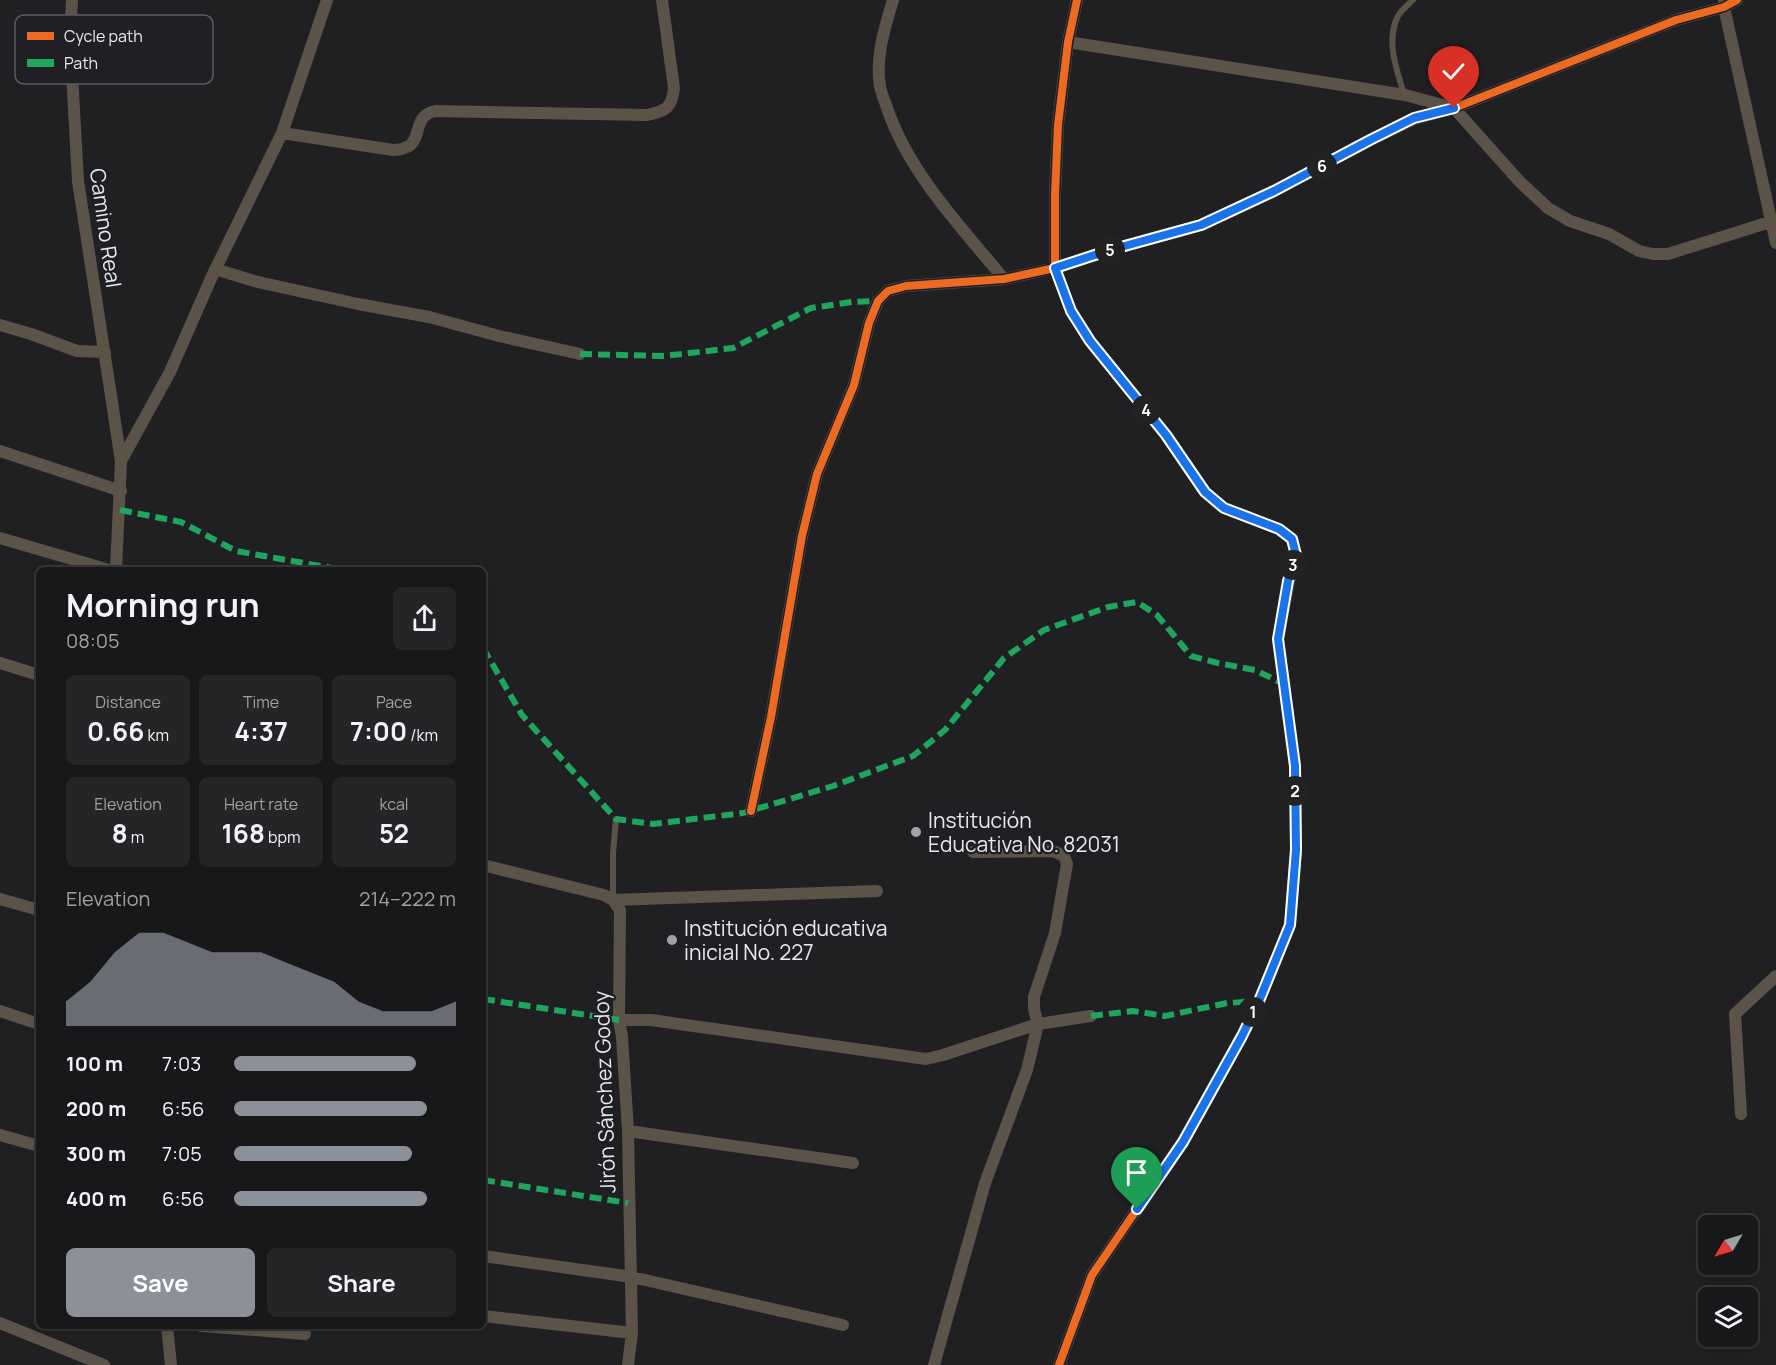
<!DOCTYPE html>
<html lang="en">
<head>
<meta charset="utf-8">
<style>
	:root { --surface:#18181a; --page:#252527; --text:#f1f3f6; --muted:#9fa0a2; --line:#363739; --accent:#8c9099 }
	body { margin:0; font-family:Manrope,sans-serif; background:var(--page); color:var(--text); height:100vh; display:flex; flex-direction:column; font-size:22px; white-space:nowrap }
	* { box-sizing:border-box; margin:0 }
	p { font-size:20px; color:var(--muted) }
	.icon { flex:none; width:33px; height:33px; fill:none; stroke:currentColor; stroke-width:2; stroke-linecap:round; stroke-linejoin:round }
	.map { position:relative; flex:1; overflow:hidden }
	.details { position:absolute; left:36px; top:567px; width:450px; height:762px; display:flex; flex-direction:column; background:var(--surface); border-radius:9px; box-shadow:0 3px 9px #0003,0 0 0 2px var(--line) }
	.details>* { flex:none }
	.needle { width:39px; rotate:232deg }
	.fabs { position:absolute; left:1698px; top:1215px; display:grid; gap:12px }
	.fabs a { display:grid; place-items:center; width:60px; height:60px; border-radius:9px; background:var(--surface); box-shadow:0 3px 9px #0003,0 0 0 2px var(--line); font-size:30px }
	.pin { position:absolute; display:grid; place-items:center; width:51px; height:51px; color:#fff; margin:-62px -26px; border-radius:50% 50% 50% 0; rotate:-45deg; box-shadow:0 0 6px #0007 }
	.pin .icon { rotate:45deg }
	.km { position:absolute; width:30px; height:30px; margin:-15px; border-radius:50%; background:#222; color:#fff; font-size:16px; line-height:30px; text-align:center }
	.round { display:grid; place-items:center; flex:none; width:63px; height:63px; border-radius:9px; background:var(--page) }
	.headline { display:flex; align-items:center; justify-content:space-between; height:102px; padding:0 30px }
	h1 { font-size:33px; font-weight:700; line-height:45px }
	.metrics { display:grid; grid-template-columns:repeat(3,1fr); gap:9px; height:102px; padding:6px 30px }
	.metrics div { display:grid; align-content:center; border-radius:9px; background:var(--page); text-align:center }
	.metrics b { font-size:26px; font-weight:700 }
	.metrics small { font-size:16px; font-weight:400 }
	.metrics p { font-size:16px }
	.chart { height:168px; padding:12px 30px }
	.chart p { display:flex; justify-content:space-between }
	.chart svg { width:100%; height:108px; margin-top:6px; fill:var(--accent); opacity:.7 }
	.action { display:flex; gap:12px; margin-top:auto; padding:12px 30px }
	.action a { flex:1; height:69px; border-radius:9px; background:var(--accent); color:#fff; font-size:24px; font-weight:700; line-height:69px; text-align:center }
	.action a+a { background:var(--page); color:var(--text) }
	ul { padding:0 30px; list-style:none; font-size:20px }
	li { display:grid; grid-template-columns:96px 72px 1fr; align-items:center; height:45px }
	li i { height:15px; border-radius:8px; background:var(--accent) }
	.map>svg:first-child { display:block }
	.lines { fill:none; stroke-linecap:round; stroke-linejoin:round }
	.lane { stroke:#5c5348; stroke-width:6 }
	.street { stroke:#5c5348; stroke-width:12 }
	.quiet { stroke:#20a55d; stroke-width:6; stroke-dasharray:12 6; stroke-linecap:butt }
	.cycleway-casing { stroke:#1f1f24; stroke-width:11 }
	.cycleway { stroke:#ed6a23; stroke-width:8 }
	.route-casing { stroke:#fff; stroke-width:12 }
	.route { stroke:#1a73e8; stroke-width:8 }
	.poi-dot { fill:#a2a3a6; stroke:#1f1f24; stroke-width:2 }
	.labels { text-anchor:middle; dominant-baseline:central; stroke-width:4.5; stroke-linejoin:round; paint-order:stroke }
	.street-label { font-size:21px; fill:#e8e9ec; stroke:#1f1f24 }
	.poi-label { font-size:21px; fill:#e8e9ec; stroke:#1f1f24; text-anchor:start }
	.key { fill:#1f1f24; stroke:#5b5c60; stroke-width:1.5 }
	.key-label { font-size:16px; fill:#e8e9ec }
</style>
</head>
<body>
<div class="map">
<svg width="1776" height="1365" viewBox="0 0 1776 1365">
	<rect width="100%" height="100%" fill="#202023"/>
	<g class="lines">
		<path class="lane" d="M1404 94C1397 70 1386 43 1397 18 1400 11 1408 5 1413 0
			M613 899V853L616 819"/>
		<path class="street" d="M72 0 70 38 78 181 121 461
			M893 0C885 27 875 57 880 86 881 93 885 101 887 108 909 173 961 227 1004 279
			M1724 1V7L1776 243
			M1068 42 1405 95 1454 108 1520 182 1548 208 1570 221 1609 234 1639 251 1653 254H1668L1770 222
			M282 133 393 150C397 150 403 149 407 147 423 139 412 116 435 111L647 115C666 111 672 108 674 88L662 0
			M215 269 254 281 358 304 429 317 499 336 580 354
			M0 325 31 334 77 351 105 352
			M0 451 121 491
			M0 538 109 570
			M116 570 121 461 170 372 213 274 282 133 327 0
			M0 663 39 675
			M751 811 771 717 802 536 817 474 854 385 869 323 878 301 888 291 906 286 1004 279 1055 268 1110 250 1201 225 1274 191 1370 140 1414 119 1454 108 1676 20 1724 7 1737 0
			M483 865 604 895 613 900 877 891
			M0 899 39 910
			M613 900 620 910 619 1020 622 1037 628 1131 632 1333 628 1365
			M0 1011 39 1024
			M619 1020H651L926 1059 943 1055 1038 1024 1091 1016
			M1741 1114 1735 1014 1776 976
			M628 1131 853 1163
			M0 1135 39 1146
			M483 1256 632 1277 843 1325
			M483 1316 632 1333
			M0 1323 104 1365
			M167 1326 171 1365
			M201 1326 305 1334
			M934 1365 985 1183 1027 1070 1038 1024 1034 1009V997L1055 933 1067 864 1064 856 1053 851 973 852
			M1059 1365 1092 1275 1183 1142 1242 1036 1259 1001 1290 925 1296 850 1295 766 1278 639 1289 581 1296 555 1292 539 1279 529 1224 508 1205 492 1166 435 1090 341 1071 311 1055 268V195L1058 125 1068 42 1077 0"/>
		<path class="quiet" d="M580 354 664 356 733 348 811 308 852 302 878 301
			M120 510 181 522 236 551 343 570
			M483 648 522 715 616 819 653 824 743 813 833 786 913 756 945 730 1004 658 1044 630 1108 607 1137 602 1157 615 1191 656 1218 663 1255 670 1284 684
			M483 999 619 1020
			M1091 1016 1133 1011 1165 1016 1227 1003 1259 1001
			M483 1180 628 1203"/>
		<defs>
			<path id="cycleway" d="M751 811 771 717 802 536 817 474 854 385 869 323 878 301 888 291 906 286 1004 279 1055 268 1110 250 1201 225 1274 191 1370 140 1414 119 1454 108 1676 20 1724 7 1737 0
				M1059 1365 1092 1275 1183 1142 1242 1036 1259 1001 1290 925 1296 850 1295 766 1278 639 1289 581 1296 555 1292 539 1279 529 1224 508 1205 492 1166 435 1090 341 1071 311 1055 268V195L1058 125 1068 42 1077 0"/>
		</defs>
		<use href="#cycleway" class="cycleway-casing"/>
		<use href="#cycleway" class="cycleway"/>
	</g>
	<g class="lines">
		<defs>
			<path id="route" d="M1137 1209 1183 1142 1242 1036 1259 1001 1290 925 1296 850 1295 766 1278 639 1288 581 1296 555 1292 539 1279 529 1224 508 1205 492 1166 435 1090 341 1071 311 1055 268 1110 250 1201 225 1274 191 1370 140 1414 118 1454 108"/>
		</defs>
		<use href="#route" class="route-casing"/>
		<use href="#route" class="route"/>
	</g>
	<g class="poi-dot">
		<circle cx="916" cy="832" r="6"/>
		<circle cx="672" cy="940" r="6"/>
	</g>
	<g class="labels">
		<g class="street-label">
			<text transform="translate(106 228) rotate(82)">Camino Real</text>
			<text transform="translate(604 1092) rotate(-92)">Jirón Sánchez Godoy</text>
		</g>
		<g class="poi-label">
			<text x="928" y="820">Institución<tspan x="928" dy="24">Educativa No. 82031</tspan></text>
			<text x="684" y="928">Institución educativa<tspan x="684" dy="24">inicial No. 227</tspan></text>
		</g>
	</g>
	<rect x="15" y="15" width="198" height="69" rx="9" class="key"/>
	<rect x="27" y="32" width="27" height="8" fill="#ed6a23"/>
	<rect x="27" y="59" width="27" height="8" fill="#20a55d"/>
	<g class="key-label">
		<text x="64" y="42">Cycle path</text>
		<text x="64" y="69">Path</text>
	</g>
</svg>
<div class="fabs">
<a><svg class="needle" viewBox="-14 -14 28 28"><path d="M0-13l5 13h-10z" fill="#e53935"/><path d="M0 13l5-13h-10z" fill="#9fa0a2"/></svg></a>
<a><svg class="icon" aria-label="layers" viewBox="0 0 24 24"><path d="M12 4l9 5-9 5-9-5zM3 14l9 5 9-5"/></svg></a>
</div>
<div class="pin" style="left:1137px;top:1209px;background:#1e9e55"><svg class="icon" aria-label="arrive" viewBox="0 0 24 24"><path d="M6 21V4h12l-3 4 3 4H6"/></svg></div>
<div class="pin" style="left:1454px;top:108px;background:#d93025"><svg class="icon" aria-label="check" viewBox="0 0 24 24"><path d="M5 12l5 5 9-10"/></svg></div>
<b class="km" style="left:1253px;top:1012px">1</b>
<b class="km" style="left:1295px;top:791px">2</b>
<b class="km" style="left:1293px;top:565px">3</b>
<b class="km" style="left:1146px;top:410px">4</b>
<b class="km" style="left:1110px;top:250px">5</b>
<b class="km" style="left:1322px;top:166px">6</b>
<section class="details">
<div class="headline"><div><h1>Morning run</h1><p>08:05</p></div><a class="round"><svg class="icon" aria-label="share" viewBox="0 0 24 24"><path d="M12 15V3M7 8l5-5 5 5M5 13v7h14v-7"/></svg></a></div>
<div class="metrics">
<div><p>Distance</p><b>0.66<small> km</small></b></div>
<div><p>Time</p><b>4:37</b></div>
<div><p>Pace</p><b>7:00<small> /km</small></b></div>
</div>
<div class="metrics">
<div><p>Elevation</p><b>8<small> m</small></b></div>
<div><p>Heart rate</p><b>168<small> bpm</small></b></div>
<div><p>kcal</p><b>52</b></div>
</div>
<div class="chart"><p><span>Elevation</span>214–222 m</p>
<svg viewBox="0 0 160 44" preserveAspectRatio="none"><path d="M0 44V34L10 26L20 14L30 6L40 6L50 10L60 14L70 14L80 14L90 18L100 22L110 26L120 34L130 38L140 38L150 38L160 34V44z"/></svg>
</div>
<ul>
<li><b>100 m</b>7:03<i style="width:82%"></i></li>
<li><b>200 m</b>6:56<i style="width:87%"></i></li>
<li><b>300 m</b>7:05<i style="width:80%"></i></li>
<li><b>400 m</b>6:56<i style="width:87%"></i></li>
</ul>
<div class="action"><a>Save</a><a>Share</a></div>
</section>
</div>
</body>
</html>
